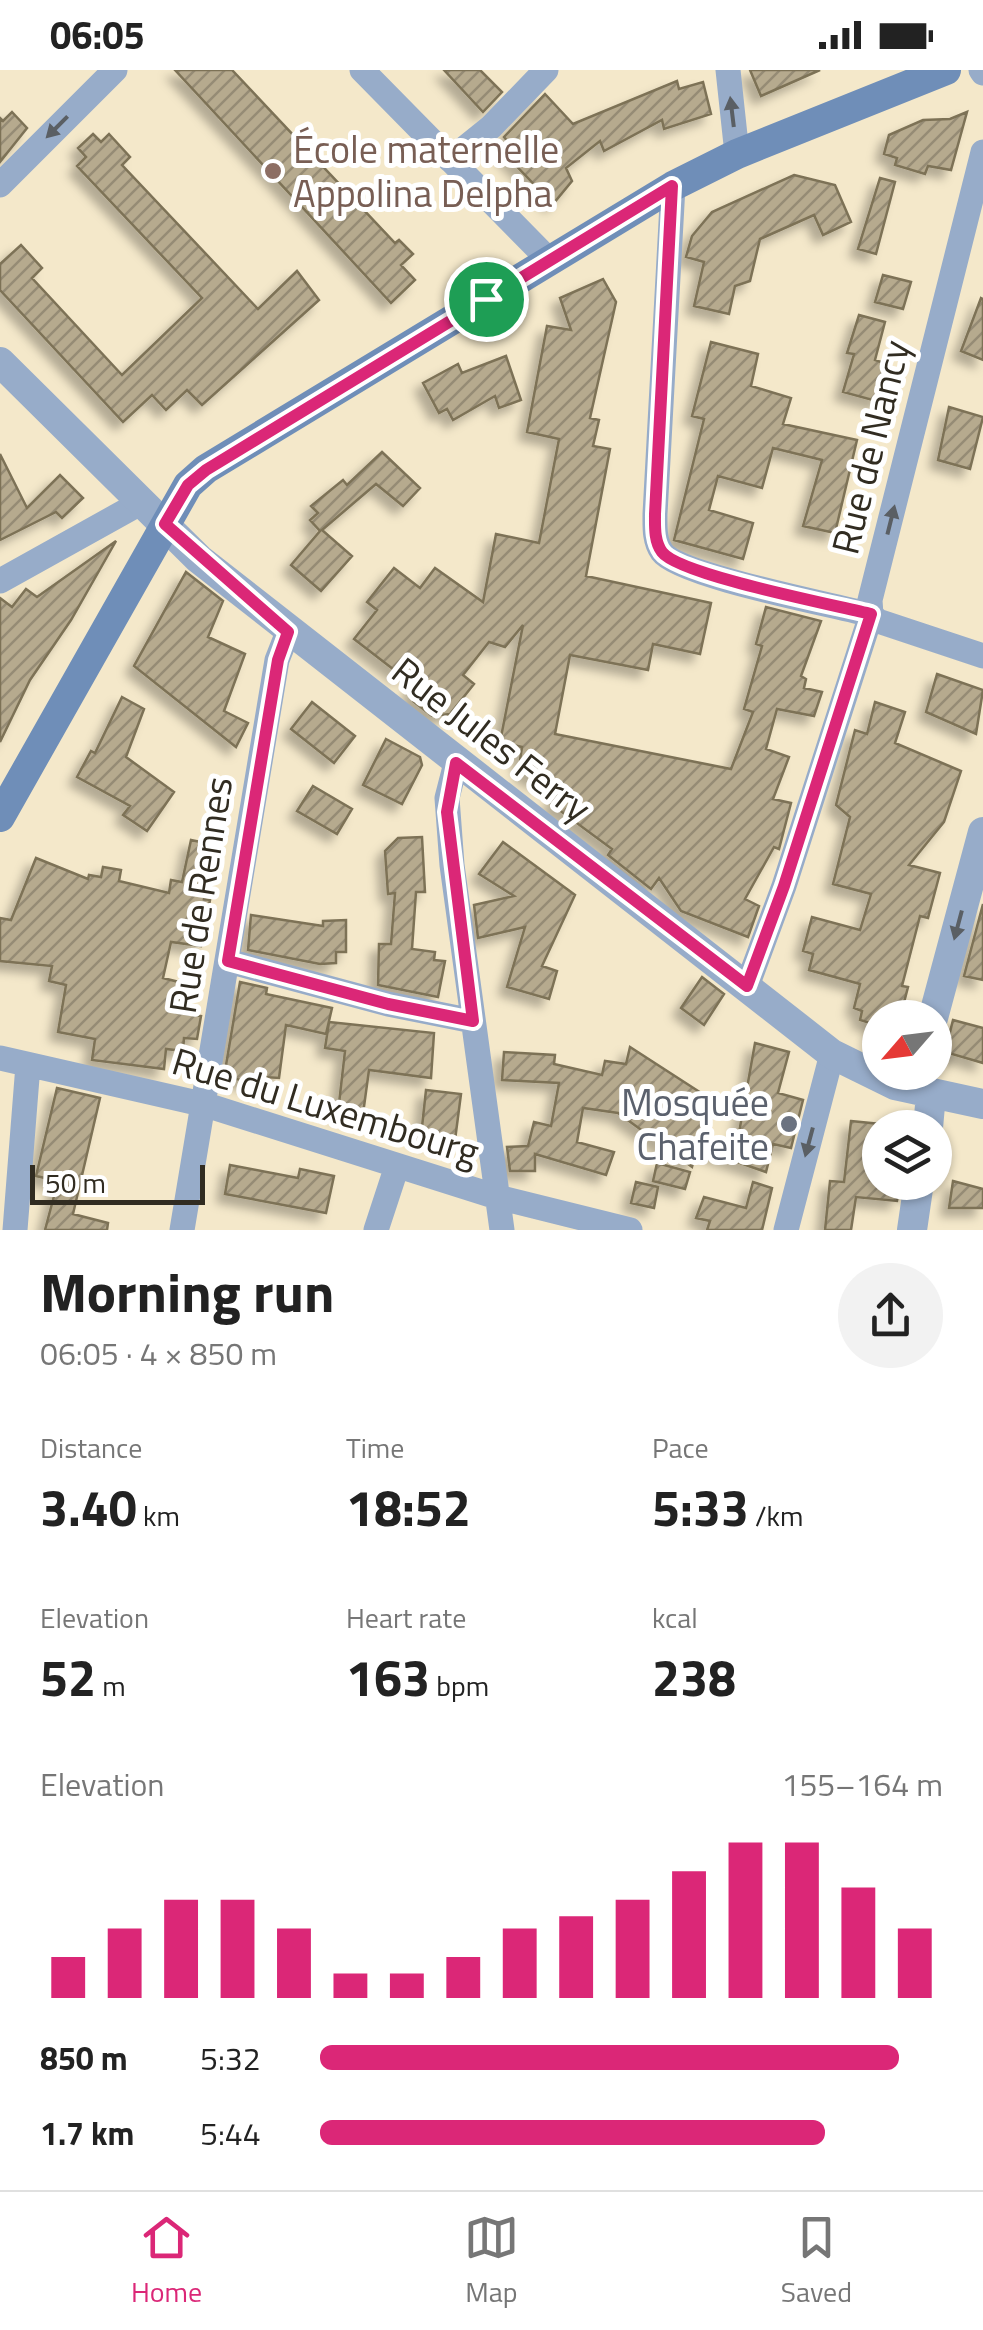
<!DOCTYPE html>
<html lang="en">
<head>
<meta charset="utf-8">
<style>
	:root { --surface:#fff; --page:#f2f2f2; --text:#222; --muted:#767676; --line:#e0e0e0; --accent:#db2777 }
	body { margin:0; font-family:"Titillium Web",sans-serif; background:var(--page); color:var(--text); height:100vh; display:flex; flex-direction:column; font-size:38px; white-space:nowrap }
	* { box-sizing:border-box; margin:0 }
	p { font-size:32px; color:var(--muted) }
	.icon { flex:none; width:55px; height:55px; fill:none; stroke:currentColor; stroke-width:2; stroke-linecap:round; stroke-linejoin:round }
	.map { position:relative; height:1160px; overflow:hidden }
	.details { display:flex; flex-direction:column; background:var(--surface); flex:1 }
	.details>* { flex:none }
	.needle { width:65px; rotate:242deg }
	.fabs { position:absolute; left:862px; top:930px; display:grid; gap:20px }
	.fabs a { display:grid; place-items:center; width:90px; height:90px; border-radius:50%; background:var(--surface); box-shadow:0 2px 8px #0004; font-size:50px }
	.scale { position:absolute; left:30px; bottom:25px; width:175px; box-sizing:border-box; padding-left:10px; border:5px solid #312c21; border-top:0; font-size:28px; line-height:35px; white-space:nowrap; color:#312c21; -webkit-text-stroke:8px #fff; paint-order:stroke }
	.pin { position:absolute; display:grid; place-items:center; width:85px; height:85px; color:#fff; margin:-42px; border:5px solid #fff; border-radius:50%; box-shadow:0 2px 10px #0007 }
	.round { display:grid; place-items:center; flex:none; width:105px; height:105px; border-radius:52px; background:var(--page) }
	.summary { display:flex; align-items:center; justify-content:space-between; height:170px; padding:0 40px }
	h1 { font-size:55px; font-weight:700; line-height:75px }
	.figures { display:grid; grid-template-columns:repeat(3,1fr); gap:15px; height:170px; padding:10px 40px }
	.figures div { display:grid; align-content:center }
	.figures b { font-size:50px; font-weight:700 }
	.figures small { font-size:28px; font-weight:400 }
	.figures p { font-size:28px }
	.chart { height:280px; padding:20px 40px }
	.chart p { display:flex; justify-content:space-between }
	.chart svg { width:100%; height:180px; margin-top:10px; stroke:var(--accent); stroke-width:6 }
	ul { padding:0 40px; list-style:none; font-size:32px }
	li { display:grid; grid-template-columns:160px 120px 1fr; align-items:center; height:75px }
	li i { height:25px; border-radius:12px; background:var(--accent) }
	.status { display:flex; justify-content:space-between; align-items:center; height:70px; padding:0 50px; background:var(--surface); direction:ltr }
	.status svg { height:28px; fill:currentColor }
	.tabs { display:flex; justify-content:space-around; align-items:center; height:140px; border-top:2px solid var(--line); background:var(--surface); font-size:28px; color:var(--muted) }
	.tabs a { display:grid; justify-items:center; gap:5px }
	.tabs .selected { color:var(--accent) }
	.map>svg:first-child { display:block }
	.building { fill:url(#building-hatch); stroke:#7d7257; stroke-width:2.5; filter:url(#shadow) }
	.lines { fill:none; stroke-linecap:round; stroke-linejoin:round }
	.minor { stroke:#97acc9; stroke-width:25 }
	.tertiary { stroke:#97acc9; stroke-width:30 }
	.secondary { stroke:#6f8eb8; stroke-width:30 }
	.oneway { fill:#5a5f64 }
	.route-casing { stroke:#fff; stroke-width:20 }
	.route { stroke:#db2777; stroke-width:12 }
	.education-dot { fill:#8d6e63; stroke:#fff; stroke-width:4 }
	.worship-dot { fill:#6b7280; stroke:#fff; stroke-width:4 }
	.labels { text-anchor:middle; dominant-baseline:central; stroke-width:10; stroke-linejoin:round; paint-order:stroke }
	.education-label { font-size:38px; fill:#785e54; stroke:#fff; text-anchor:start }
	.street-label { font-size:38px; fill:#312c21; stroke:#fff }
	.worship-label { font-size:38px; fill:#5b616d; stroke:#fff; text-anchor:end }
</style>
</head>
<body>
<div class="status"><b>06:05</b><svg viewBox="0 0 49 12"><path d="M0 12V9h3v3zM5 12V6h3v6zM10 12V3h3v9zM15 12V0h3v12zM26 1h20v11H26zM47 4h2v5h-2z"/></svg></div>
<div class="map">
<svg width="983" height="1160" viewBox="0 0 983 1160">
	<defs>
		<pattern id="building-hatch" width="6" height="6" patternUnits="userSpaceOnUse" patternTransform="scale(2.5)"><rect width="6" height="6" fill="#b6aa8e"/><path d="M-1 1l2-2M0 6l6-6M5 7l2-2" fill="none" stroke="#958b74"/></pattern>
		<filter id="shadow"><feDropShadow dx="-8" dy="8" stdDeviation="5" flood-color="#0004"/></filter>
	</defs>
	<rect width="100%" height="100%" fill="#f4e8ca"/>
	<path class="building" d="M175 0H232L395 173 399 170 413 184 401 195 415 210 391 233Z
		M444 0H480L502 22 483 42Z
		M750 0H820L761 26Z
		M677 11 679 19 703 12 711 44 664 59 662 50 604 81 600 71 566 98 572 111 553 134 501 80 509 73 504 67 545 24 573 54Z
		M12 42 27 58 0 92V48L3 51Z
		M967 42 951 100 928 96 925 104 895 95 897 88 884 84 889 65 923 50 950 49Z
		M93 64 101 72 109 64 130 87 122 95 258 239 297 201 319 230 202 335 187 320 166 340 152 325 123 352 0 220V194L21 175 42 198 32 208 122 305 202 228 77 96 86 87 78 78Z
		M794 105 835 115 851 152 823 165 814 145 760 169 750 211 735 216 729 244 694 236 704 192 686 187 692 166 712 142Z
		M880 108 895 112 876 184 858 179Z
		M883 205 911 212 903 239 875 232Z
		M603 209 616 232 590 348 599 350 593 376 610 379 586 506 711 533 700 584 653 574 648 600 570 585 555 664 731 699 753 642 744 639 762 576 756 574 766 537 821 551 801 606 806 609 804 618 822 622 814 646 777 639 766 679 789 687 773 729 791 733 779 779 774 777 745 829 759 836 748 867 681 841 659 808 651 819 608 785 612 779 551 734 559 720 525 704 520 690 522 677 500 672 523 555 505 577 489 572 463 605 474 614 450 644 432 646 413 631 412 616 421 596 414 592 402 606 354 569 377 540 367 532 394 498 420 518 435 498 483 532 496 464 539 473 559 369 527 362 547 256 571 260 560 228Z
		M981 228 983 229V290L961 281Z
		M859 245 885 252 875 290 890 295 880 332 843 322 854 284 847 283Z
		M711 272 758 284 751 316 791 328 783 354 857 370 835 463 803 456 822 390 773 378 762 418 718 406 709 440 753 453 743 489 674 470 704 349 692 346Z
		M506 286 521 330 499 338 495 326 453 350 447 339 439 343 423 313 458 294 462 303Z
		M949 337 983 347 970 399 938 390Z
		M382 382 420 418 403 436 376 414 322 460 352 486 321 521 291 495 320 461 310 450 318 443 311 436 343 410 347 415Z
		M0 384 27 438 60 405 83 428 62 448 56 442 0 470Z
		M116 471 71 550 30 610 0 672V528L12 537 26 519 37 527Z
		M186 502 223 531 208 567 245 584 224 641 248 653 236 677 134 596Z
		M937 604 983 620 976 664 926 642Z
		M122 627 144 639 126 687 174 722 147 761 123 745 130 736 77 707 91 681 95 683Z
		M312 632 355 666 334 693 291 659Z
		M875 632 905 642 895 673 961 701 944 752 909 795 940 803 928 848 920 846 902 916 908 917 900 948H880V956L860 950 862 941 854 938 860 914 809 900 813 884 803 881 812 847 860 860 871 824 833 814 850 747 836 735 855 660 867 664Z
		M386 669 420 687 422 695 402 734 363 715Z
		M313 716 352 739 337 764 297 741Z
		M422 767 425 822H416L412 879 435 882 434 890 445 891 438 927 378 915 379 874H391L395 823 388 824 385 781 398 768Z
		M191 770 215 775 204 829 210 830 201 876 171 872 163 908 183 913 177 943 201 946 197 969 184 968 183 981 166 979 164 999 92 990 95 969 58 962 66 915 49 911 52 896 0 891V848L11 850 36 788 88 809 89 805 101 807 103 797 121 800 119 811 169 823 171 810 182 812Z
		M503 772 575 825 542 896 557 901 549 929 507 917 525 857 478 868 474 835 514 826 479 804Z
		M983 834V910L964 906Z
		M251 845 323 856V851L346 850V882H336V893L320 894 248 880Z
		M702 907 724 924 704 955 681 938Z
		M240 912 267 918 266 924 332 938 326 964 286 955 279 1008 265 1007V1014L224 1007Z
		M953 950 983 958V993L945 982Z
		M329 952 434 963 431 1008 369 1000 363 1044 338 1042 345 981 325 978Z
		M755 973 789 982 778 1023 803 1030 791 1078 773 1074 766 1102 697 1078 692 1097 618 1043 583 1038 577 1072 614 1082 606 1105 535 1084V1101H510L507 1077 528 1076 534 1052 551 1056 559 1013 502 1010 504 982 555 985 554 994 602 1005 605 991 626 994 630 977 712 1030 700 1068 737 1074Z
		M57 1018 100 1028 73 1144 108 1153 107 1160H45L58 1111 36 1106Z
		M426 1020 461 1024 455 1070 421 1066Z
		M851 1051 880 1054V1112H900L897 1131 856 1127 851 1160H825L830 1111 844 1112Z
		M657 1093 690 1102 685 1119 653 1111Z
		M230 1095 298 1108 300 1099 334 1106 326 1143 225 1124Z
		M953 1111 983 1119V1138H949Z
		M636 1112 658 1117 654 1138 631 1133Z
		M753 1112 772 1118 762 1160H707L710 1151 696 1148 704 1127 746 1138Z"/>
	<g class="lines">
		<path class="minor" d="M362 0 549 190
			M728 0 737 84
			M981 0 983 3
			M450 90 491 57 546 0
			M0 115 115 0
			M673 116 655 444C655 456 654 471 662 482 679 506 835 535 871 545L878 551 983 586
			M0 511 142 432
			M456 693 447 728 452 795 502 1160
			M228 891 388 934 473 951
			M747 916 784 816 871 545 870 530 983 82
			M0 988 206 1035 497 1127 630 1160
			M15 1160 28 995
			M182 1160 277 590 288 562
			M376 1160 397 1096
			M786 1160 832 984"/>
		<path class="tertiary" d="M0 292 199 489 832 984 895 1015 983 1034
			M933 948 983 762
			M928 1058 931 1024
			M912 1160 919 1112"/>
		<path class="secondary" d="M0 747 188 415 206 399 673 116 737 84 946 0"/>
	</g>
	<defs><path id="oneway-solid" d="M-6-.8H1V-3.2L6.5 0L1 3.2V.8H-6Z" transform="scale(2.5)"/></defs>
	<g class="oneway">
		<use href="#oneway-solid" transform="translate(732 42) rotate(-97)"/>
		<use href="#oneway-solid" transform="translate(57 57) rotate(135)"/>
		<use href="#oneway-solid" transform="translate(891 450) rotate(-76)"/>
		<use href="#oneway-solid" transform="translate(958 855) rotate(105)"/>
		<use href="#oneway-solid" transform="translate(809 1072) rotate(105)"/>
	</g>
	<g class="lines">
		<defs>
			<path id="route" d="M672 116 655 444C655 456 654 471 662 482 679 505 835 535 871 544L784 816 747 916 456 693 447 742 473 951 388 934 228 891 278 590 288 562 165 454 188 415 206 400Z"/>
		</defs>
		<use href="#route" class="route-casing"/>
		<use href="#route" class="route"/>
	</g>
	<circle class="education-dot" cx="273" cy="101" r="10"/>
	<circle class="worship-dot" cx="789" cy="1054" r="10"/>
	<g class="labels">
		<g class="education-label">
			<text x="293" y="79">École maternelle<tspan x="293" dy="44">Appolina Delpha</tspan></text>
		</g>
		<g class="street-label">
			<text transform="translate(870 377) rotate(-76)">Rue de Nancy</text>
			<text transform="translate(492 669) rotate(38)">Rue Jules Ferry</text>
			<text transform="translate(200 825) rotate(-81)">Rue de Rennes</text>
			<text transform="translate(326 1036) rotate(17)">Rue du Luxembourg</text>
		</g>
		<g class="worship-label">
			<text x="769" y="1032">Mosquée<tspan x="769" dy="44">Chafeite</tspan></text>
		</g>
	</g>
</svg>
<div class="fabs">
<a><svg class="needle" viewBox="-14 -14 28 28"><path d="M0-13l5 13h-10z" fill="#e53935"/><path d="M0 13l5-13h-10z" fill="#767676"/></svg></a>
<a><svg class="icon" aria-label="layers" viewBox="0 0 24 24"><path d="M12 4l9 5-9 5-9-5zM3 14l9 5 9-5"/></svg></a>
</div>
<div class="scale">50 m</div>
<div class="pin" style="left:486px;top:229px;background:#1e9e55"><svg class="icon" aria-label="arrive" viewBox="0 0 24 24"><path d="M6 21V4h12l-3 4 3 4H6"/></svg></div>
</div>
<section class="details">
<div class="summary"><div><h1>Morning run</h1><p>06:05 · 4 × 850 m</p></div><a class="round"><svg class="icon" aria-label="share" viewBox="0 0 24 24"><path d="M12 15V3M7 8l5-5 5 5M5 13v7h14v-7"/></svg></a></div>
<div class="figures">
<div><p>Distance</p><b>3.40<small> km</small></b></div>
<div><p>Time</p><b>18:52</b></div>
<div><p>Pace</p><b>5:33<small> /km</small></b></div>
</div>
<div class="figures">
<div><p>Elevation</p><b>52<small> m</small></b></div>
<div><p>Heart rate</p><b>163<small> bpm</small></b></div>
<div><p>kcal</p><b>238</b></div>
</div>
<div class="chart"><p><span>Elevation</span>155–164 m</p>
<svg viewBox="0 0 160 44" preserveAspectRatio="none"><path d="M5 44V34M15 44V27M25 44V20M35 44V20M45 44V27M55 44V38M65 44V38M75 44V34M85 44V27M95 44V24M105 44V20M115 44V13M125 44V6M135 44V6M145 44V17M155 44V27"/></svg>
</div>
<ul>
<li><b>850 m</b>5:32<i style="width:93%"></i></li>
<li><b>1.7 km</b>5:44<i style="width:81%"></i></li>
</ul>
</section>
<nav class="tabs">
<a class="selected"><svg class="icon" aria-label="home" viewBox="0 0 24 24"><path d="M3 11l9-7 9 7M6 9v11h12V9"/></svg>Home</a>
<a><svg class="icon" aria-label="map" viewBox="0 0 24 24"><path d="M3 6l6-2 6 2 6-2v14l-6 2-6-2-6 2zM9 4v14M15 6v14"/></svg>Map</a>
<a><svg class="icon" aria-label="saved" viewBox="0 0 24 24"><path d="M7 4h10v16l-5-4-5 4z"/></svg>Saved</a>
</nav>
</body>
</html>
